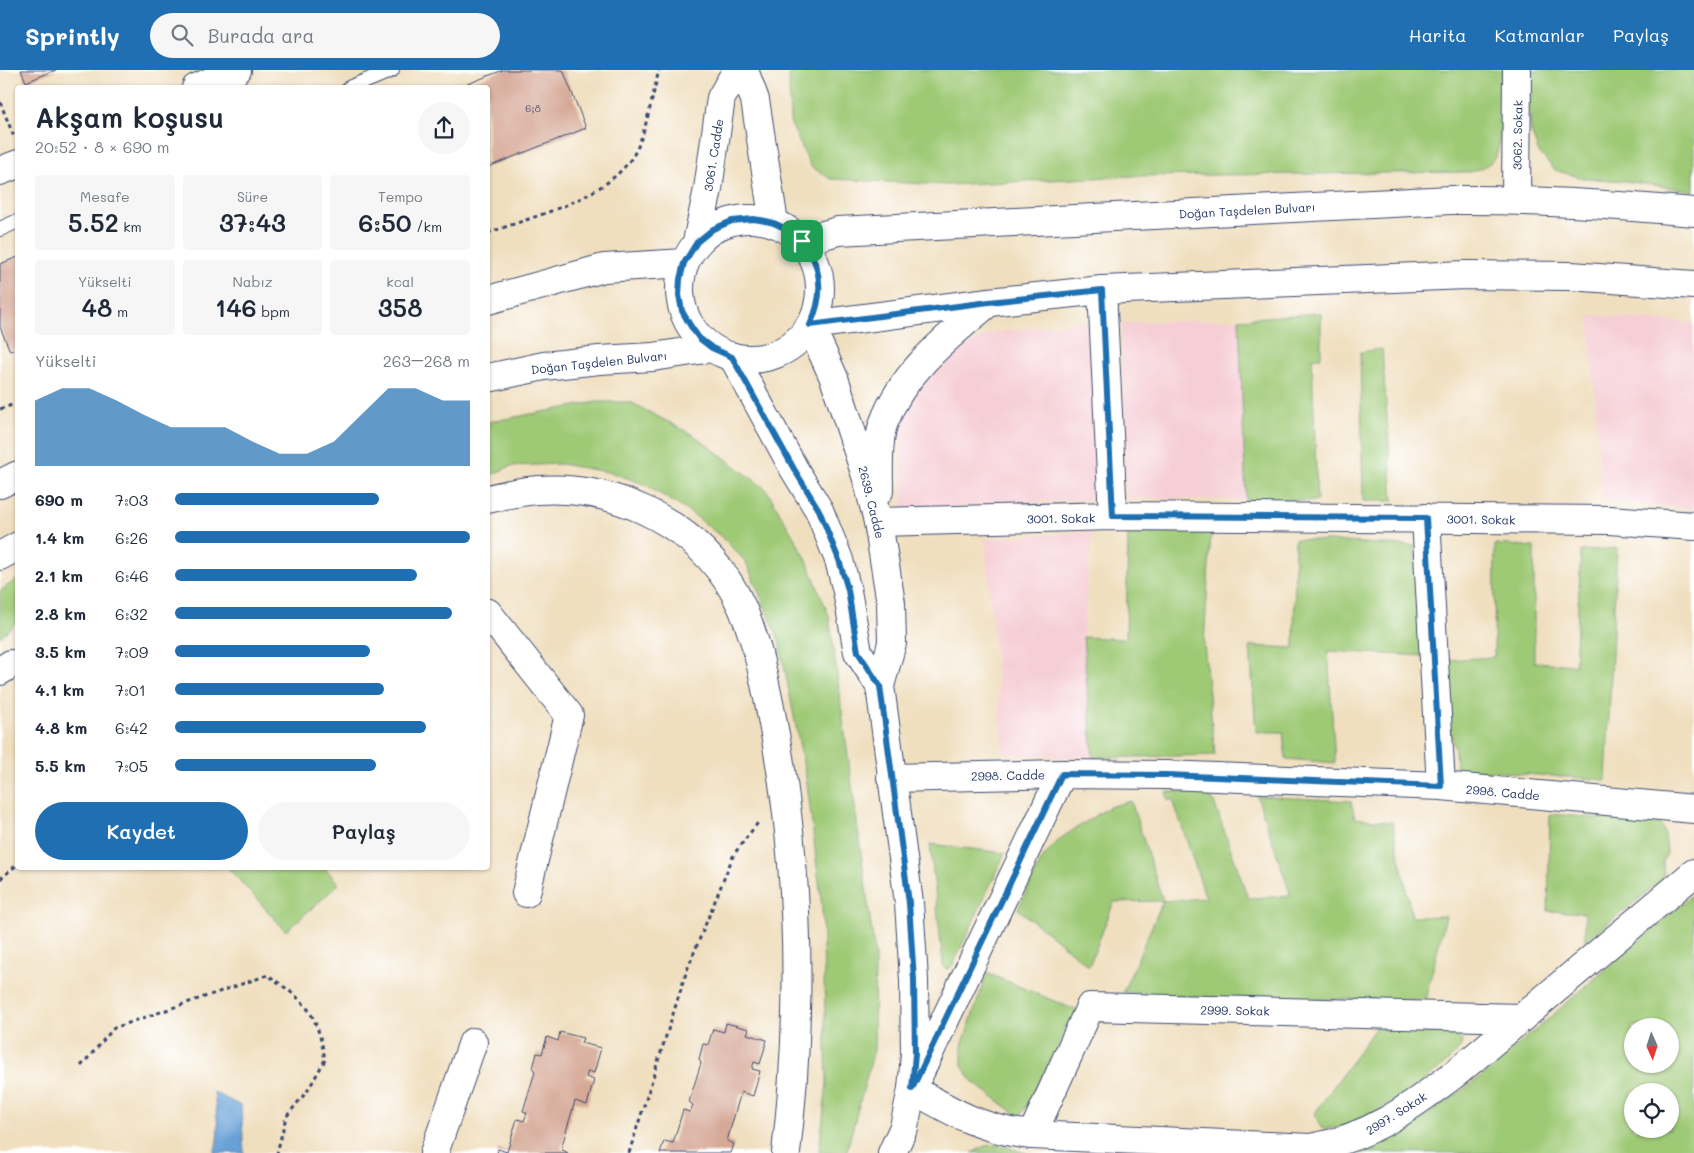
<!DOCTYPE html>
<html lang="tr">
<head>
<meta charset="utf-8">
<style>
	:root { --surface:#fff; --page:#f6f6f7; --text:#1f2937; --muted:#747a83; --accent:#1f6fb2 }
	body { margin:0; font-family:Mali,sans-serif; background:var(--page); color:var(--text); height:100vh; display:flex; flex-direction:column; font-size:19px; white-space:nowrap }
	* { box-sizing:border-box; margin:0 }
	p { font-size:16px; color:var(--muted) }
	.icon { flex:none; width:28px; height:28px; fill:none; stroke:currentColor; stroke-width:2; stroke-linecap:round; stroke-linejoin:round }
	.map { position:relative; flex:1; overflow:hidden }
	.details { position:absolute; left:15px; top:15px; width:475px; height:785px; display:flex; flex-direction:column; background:var(--surface); border-radius:5px; box-shadow:0 1px 4px #0004 }
	.details>* { flex:none }
	.needle { width:32px; rotate:177deg }
	.buttons { position:absolute; left:1624px; top:948px; display:grid; gap:10px }
	.buttons a { display:grid; place-items:center; width:55px; height:55px; border-radius:50%; background:var(--surface); box-shadow:0 1px 4px #0004; font-size:25px }
	.pin { position:absolute; display:grid; place-items:center; width:42px; height:42px; color:#fff; margin:-21px; border-radius:10px; box-shadow:0 2px 8px #0006 }
	.round { display:grid; place-items:center; flex:none; width:52px; height:52px; border-radius:26px; background:var(--page) }
	.head { display:flex; align-items:center; justify-content:space-between; height:85px; padding:0 20px }
	h1 { font-size:28px; font-weight:600; line-height:38px }
	.figures { display:grid; grid-template-columns:repeat(3,1fr); gap:8px; height:85px; padding:5px 20px }
	.figures div { display:grid; align-content:center; border-radius:5px; background:var(--page); text-align:center }
	.figures b { font-size:25px; font-weight:600 }
	.figures small { font-size:14px; font-weight:400 }
	.figures p { font-size:14px }
	.chart { height:140px; padding:10px 20px }
	.chart p { display:flex; justify-content:space-between }
	.chart svg { width:100%; height:90px; margin-top:5px; fill:var(--accent); opacity:.7 }
	.action { display:flex; gap:10px; margin-top:auto; padding:10px 20px }
	.action a { flex:1; height:58px; border-radius:30px; background:var(--accent); color:#fff; font-size:20px; font-weight:600; line-height:58px; text-align:center }
	.action a+a { background:var(--page); color:var(--text) }
	ul { padding:0 20px; list-style:none; font-size:16px }
	li { display:grid; grid-template-columns:80px 60px 1fr; align-items:center; height:38px }
	li i { height:12px; border-radius:6px; background:var(--accent) }
	header { display:flex; align-items:center; gap:30px; box-sizing:border-box; height:70px; padding:0 25px; background:var(--accent); color:#fff }
	header strong { font-size:24px }
	nav { display:flex; gap:28px; margin-inline-start:auto; font-size:18px }
	.search { width:350px; height:45px; background:var(--page); display:flex; align-items:center; gap:12px; box-sizing:border-box; padding:0 18px; border-radius:28px; color:var(--muted); font-size:19px }
	.map>svg:first-child { display:block }
	.built { fill:#f6cfd6 }
	.green { fill:#9ec975; stroke:#5c7c6a; fill-rule:evenodd }
	.water { fill:#67a1d7; stroke:#41689a }
	.building { fill:#d6a896 }
	.lines { fill:none; stroke-linecap:round; stroke-linejoin:round }
	.service-casing { stroke:#3b496d; stroke-width:16 }
	.minor-casing { stroke:#3b496d; stroke-width:30 }
	.tertiary-casing { stroke:#3b496d; stroke-width:30 }
	.secondary-casing { stroke:#3b496d; stroke-width:30 }
	.path { stroke:#3b496d; stroke-width:3; stroke-dasharray:4 4; stroke-linecap:butt }
	.service { stroke:#fff; stroke-width:14 }
	.minor { stroke:#fff; stroke-width:28 }
	.tertiary { stroke:#fff; stroke-width:28 }
	.secondary { stroke:#fff; stroke-width:28 }
	.route-casing { stroke:#fff; stroke-width:10 }
	.route { stroke:#1f6fb2; stroke-width:6 }
	.labels { text-anchor:middle; dominant-baseline:central; stroke-width:4; stroke-linejoin:round; paint-order:stroke }
	.number-label { font-size:10px; fill:#4a4d6c }
	.street-label { font-size:12px; fill:#1b2f5e; stroke:#fff }
</style>
</head>
<body>
<header>
<strong>Sprintly</strong>
<div class="search"><svg class="icon" aria-label="search" viewBox="0 0 24 24"><circle cx="10" cy="10" r="6"/><path d="M15 15l6 6"/></svg>Burada ara</div>
<nav><a>Harita</a><a>Katmanlar</a><a>Paylaş</a></nav>
</header>
<div class="map">
<svg width="1694" height="1083" viewBox="0 0 1694 1083">
	<rect width="100%" height="100%" fill="#fff"/>
	<filter id="ink" filterUnits="userSpaceOnUse"><feTurbulence type="fractalNoise" baseFrequency=".02" numOctaves="2"/><feDisplacementMap in="SourceGraphic" scale="10" xChannelSelector="R" yChannelSelector="G"/><feConvolveMatrix kernelMatrix="1 2 1 2 8 2 1 2 1" color-interpolation-filters="sRGB"/></filter>
	<filter id="wash" filterUnits="userSpaceOnUse"><feTurbulence type="fractalNoise" baseFrequency=".0096" numOctaves="4" result="noise"/><feDisplacementMap in="SourceGraphic" scale="20" xChannelSelector="R" yChannelSelector="G"/><feGaussianBlur stdDeviation="1.12" result="paint"/><feColorMatrix in="noise" values="0 0 0 0 0 0 0 0 0 0 0 0 0 0 0 0 0 1.4 0 .05"/><feComposite in="paint" operator="in"/></filter>
	<g filter="url(#wash)">
		<rect width="100%" height="100%" fill="#f0dfbf"/>
		<path class="built" d="M1589 245 1694 253V439L1602 431Z
			M1239 249 1246 430 1126 428 1121 253Z
			M1090 251 1098 429 903 440 901 384 902 361 908 337 921 316 936 300 950 288 971 273 995 262Z
			M1092 461 1083 567 1093 688 1004 684 985 469Z"/>
		<path class="green" d="M789 0H1503C1502 17 1504 77 1494 89 1488 96 1479 99 1471 102L1132 106 947 115 831 109 811 97 790 52Z
			M1526 0H1694V121L1625 111 1582 108 1555 100 1538 81 1531 61Z
			M1321 243V287L1312 289 1317 431 1246 430 1239 249Z
			M1382 279 1393 431H1363L1360 282Z
			M597 332H630L695 366 766 419 806 488 829 546 875 885 874 980 846 1083H819L827 1013 822 837 807 713 779 570 746 492 725 470 697 447 646 415 613 403 561 394 511 396 488 406V352Z
			M1128 460 1211 463 1204 574 1215 685 1093 688 1083 567 1126 569Z
			M1295 469 1415 476 1423 586 1328 581 1335 693 1286 689 1283 662H1256L1250 576 1294 578Z
			M1495 474 1534 477V592L1575 595 1581 481 1617 478 1606 710 1456 699 1455 680 1449 658 1445 590 1494 587Z
			M16 510 18 512 17 552 0 567V521Z
			M1201 721 1209 726 1214 732 1248 828 1291 826 1257 726 1351 731 1355 748 1392 752 1412 847 1446 846 1425 930 1211 928 1123 922 1163 831 1114 832 1089 896 1018 839 1043 787 1061 768 1109 737 1131 731 1163 831 1206 828 1173 730H1168L1166 722Z
			M1550 744 1660 753 1665 764 1667 783 1663 792 1664 808 1644 825 1585 871V843L1548 841Z
			M930 774 1005 783 953 895 950 898 946 899 943 897V893Z
			M228 798H325L339 814 286 861Z
			M1694 823V1083H1354L1401 1063 1481 1007ZM1632 956H1670V994H1632ZM1632 1021H1670V1059H1632Z
			M987 903 1078 941 1020 1047 973 1012 962 996V976Z
			M1376 957 1456 965 1462 971C1462 992 1369 1048 1349 1055 1340 1058 1330 1058 1322 1059L1314 1044Z
			M999 1075 1027 1083H972L985 1076Z"/>
		<path class="water" d="M214 1022 241 1036 244 1083H214C221 1064 216 1042 214 1022Z"/>
		<g id="blocks">
			<path class="building" d="M21 0H56L26 12Z
				M503 0H563L586 58 488 97V18L460 17Z
				M18 187V278L10 281 0 257V194Z
				M726 953 749 959 747 964 767 970 760 994 754 992 752 999 760 1001 753 1026 741 1022 727 1071 734 1074 731 1083H660L664 1071 673 1073 683 1040 690 1042 693 1035 689 1032 701 993 699 989 703 974 708 975 713 959 724 962Z
				M560 962 583 968 581 973 601 978 594 1003 588 1001 586 1007 594 1010 587 1035 575 1031 561 1079 568 1083H497L498 1079 507 1082 517 1049 524 1051 527 1043 523 1041 535 1002 533 998 537 983 542 984 547 967 558 971Z"/>
		</g>
	</g>
	<g filter="url(#ink)">
		<use href="#blocks" fill-opacity="0" stroke="#3b496d" stroke-width="1"/>
		<g class="lines">
			<defs>
				<path id="service" d="M349 18 392 0
					M0 159 18 151"/>
				<path id="minor" d="M196 18 237 0
					M0 101 18 94
					M1516 130 1517 0
					M1102 220 1113 446
					M488 429C504 425 521 421 538 420 611 415 686 449 727 510 753 549 762 598 771 643 800 788 803 937 786 1083
					M1426 448 1441 716
					M878 452 1113 446 1609 450 1694 456
					M488 543 569 645 526 823
					M0 601 11 594
					M1062 704 912 1019C954 1043 983 1060 1032 1065L1310 1078C1370 1068 1409 1038 1456 1003L1694 803
					M891 708 1062 704 1166 705 1441 716 1694 739
					M1032 1065 1090 937 1521 948
					M434 1083 473 972"/>
				<path id="tertiary" d="M744 0 755 30 774 153
					M697 172 708 119 721 28 737 0
					M810 255 834 308 868 412 878 452 891 533 892 573 880 616 909 833 914 910 915 984 912 1019 904 1057 892 1083
					M733 287 794 399 819 440 839 490 847 521 858 582 880 616
					M879 421C879 402 877 370 884 352 903 301 949 266 989 232"/>
				<path id="secondary" d="M680 219a70 70 0 1 1 140 0a70 70 0 1 1-140 0Z
					M802 171 838 161 1451 130C1532 129 1613 135 1694 142
					M488 230 604 198 684 193
					M810 255 989 232 1102 220 1466 205 1571 206 1694 215
					M488 308 544 296 599 290 653 287 712 278
					M0 414 18 405
					M0 486 18 476"/>
			</defs>
			<use href="#service" class="service-casing"/>
			<use href="#minor" class="minor-casing"/>
			<use href="#tertiary" class="tertiary-casing"/>
			<use href="#secondary" class="secondary-casing"/>
			<path class="path" d="M0 32 14 67
				M488 163C536 145 618 127 639 74 648 51 653 24 659 0
				M0 339 18 333
				M0 809 18 794
				M81 996 114 958 268 905C281 915 297 925 307 938 318 953 322 973 325 990L308 1020 286 1047 277 1083
				M629 1083 687 900 734 784 760 750"/>
			<use href="#service" class="service"/>
			<use href="#minor" class="minor"/>
			<use href="#tertiary" class="tertiary"/>
			<use href="#secondary" class="secondary"/>
		</g>
	</g>
	<g class="lines" filter="url(#ink)">
		<defs>
			<path id="route" d="M753 149C761 150 769 151 776 154 819 173 829 215 810 255L989 232 1102 220 1113 446 1426 448 1441 716 1166 705 1062 704 912 1019 915 984 914 910 909 833 880 616 858 582 848 520 839 490 819 440 794 399 732 287 712 278 699 268 690 255 682 241 679 225 680 209 684 193 697 172 713 159 732 151Z"/>
		</defs>
		<use href="#route" class="route-casing"/>
		<use href="#route" class="route"/>
	</g>
	<g class="labels">
		<g class="number-label">
			<text x="533" y="38">6;8</text>
		</g>
		<g class="street-label">
			<text transform="translate(1517 65) rotate(-89)">3062. Sokak</text>
			<text transform="translate(713 85) rotate(-81)">3061. Cadde</text>
			<text transform="translate(1247 140) rotate(-3)">Doğan Taşdelen Bulvarı</text>
			<text transform="translate(599 292) rotate(-6)">Doğan Taşdelen Bulvarı</text>
			<text transform="translate(872 432) rotate(76)">2639. Cadde</text>
			<text transform="translate(1061 448) rotate(-1)">3001. Sokak</text>
			<text transform="translate(1481 449) rotate(1)">3001. Sokak</text>
			<text transform="translate(1008 705) rotate(-1)">2998. Cadde</text>
			<text transform="translate(1503 722) rotate(5)">2998. Cadde</text>
			<text transform="translate(1235 940) rotate(1)">2999. Sokak</text>
			<text transform="translate(1396 1043) rotate(-32)">2997. Sokak</text>
		</g>
	</g>
</svg>
<div class="buttons">
<a><svg class="needle" viewBox="-14 -14 28 28"><path d="M0-13l5 13h-10z" fill="#e53935"/><path d="M0 13l5-13h-10z" fill="#747a83"/></svg></a>
<a><svg class="icon" aria-label="locate" viewBox="0 0 24 24"><circle cx="12" cy="12" r="6"/><path d="M12 2v4M12 18v4M2 12h4M18 12h4"/></svg></a>
</div>
<div class="pin" style="left:802px;top:171px;background:#1e9e55"><svg class="icon" aria-label="arrive" viewBox="0 0 24 24"><path d="M6 21V4h12l-3 4 3 4H6"/></svg></div>
<section class="details">
<div class="head"><div><h1>Akşam koşusu</h1><p>20:52 · 8 × 690 m</p></div><a class="round"><svg class="icon" aria-label="share" viewBox="0 0 24 24"><path d="M12 15V3M7 8l5-5 5 5M5 13v7h14v-7"/></svg></a></div>
<div class="figures">
<div><p>Mesafe</p><b>5.52<small> km</small></b></div>
<div><p>Süre</p><b>37:43</b></div>
<div><p>Tempo</p><b>6:50<small> /km</small></b></div>
</div>
<div class="figures">
<div><p>Yükselti</p><b>48<small> m</small></b></div>
<div><p>Nabız</p><b>146<small> bpm</small></b></div>
<div><p>kcal</p><b>358</b></div>
</div>
<div class="chart"><p><span>Yükselti</span>263–268 m</p>
<svg viewBox="0 0 160 44" preserveAspectRatio="none"><path d="M0 44V12L10 6L20 6L30 12L40 19L50 25L60 25L70 25L80 32L90 38L100 38L110 32L120 19L130 6L140 6L150 12L160 12V44z"/></svg>
</div>
<ul>
<li><b>690 m</b>7:03<i style="width:69%"></i></li>
<li><b>1.4 km</b>6:26<i style="width:100%"></i></li>
<li><b>2.1 km</b>6:46<i style="width:82%"></i></li>
<li><b>2.8 km</b>6:32<i style="width:94%"></i></li>
<li><b>3.5 km</b>7:09<i style="width:66%"></i></li>
<li><b>4.1 km</b>7:01<i style="width:71%"></i></li>
<li><b>4.8 km</b>6:42<i style="width:85%"></i></li>
<li><b>5.5 km</b>7:05<i style="width:68%"></i></li>
</ul>
<div class="action"><a>Kaydet</a><a>Paylaş</a></div>
</section>
</div>
</body>
</html>
